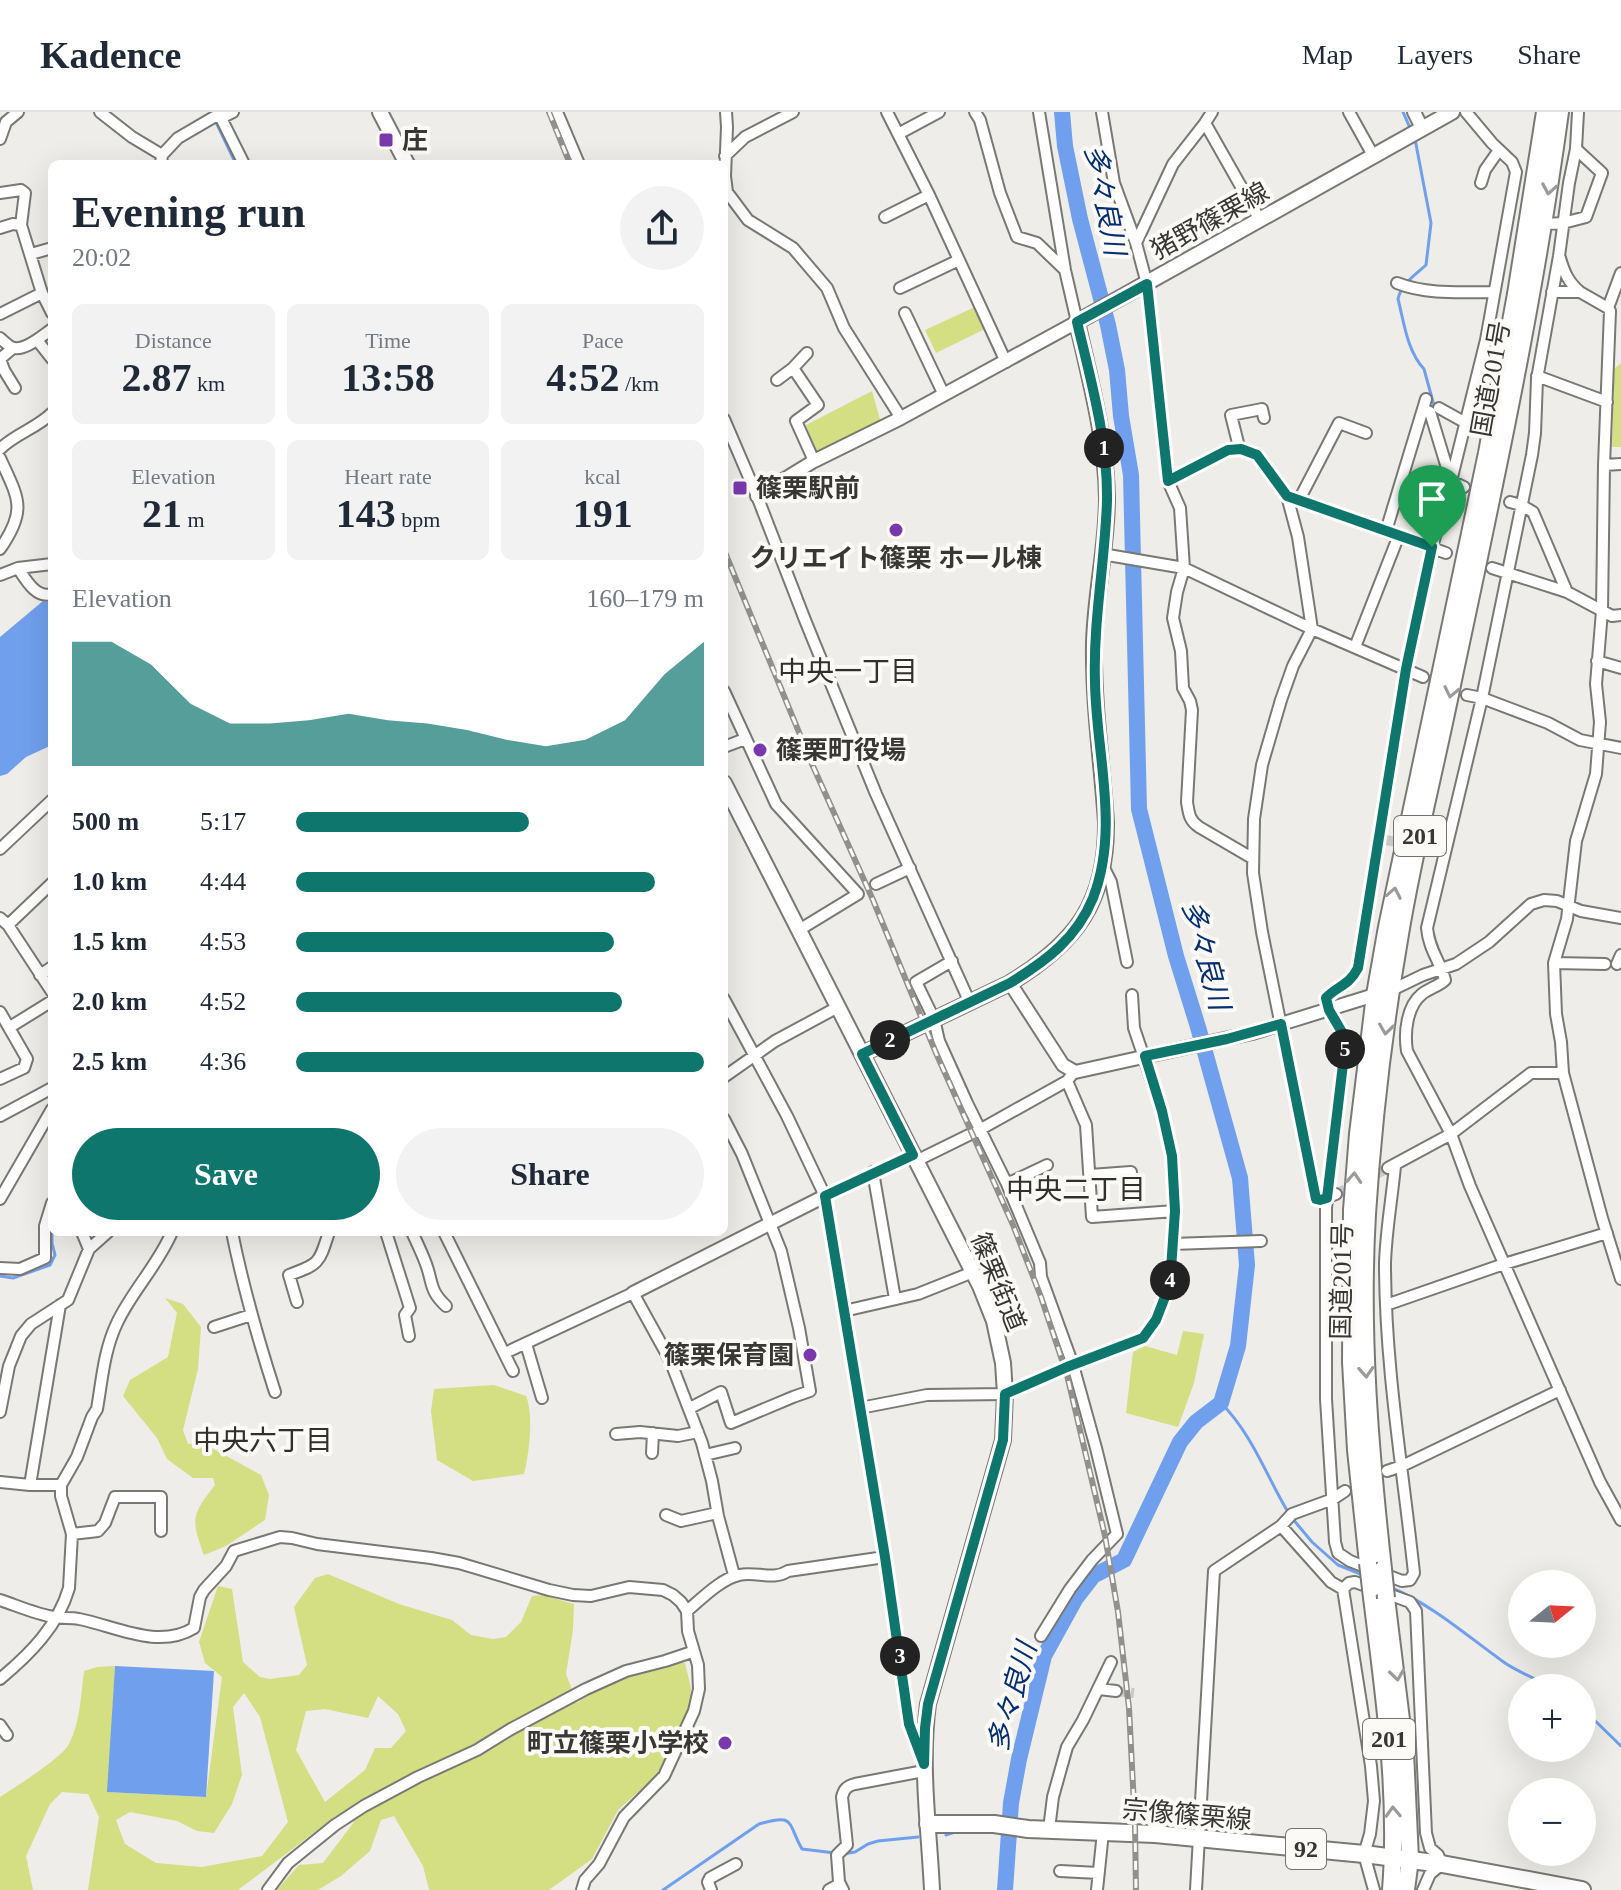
<!DOCTYPE html>
<html lang="en">
<head>
<meta charset="utf-8">
<style>
	:root { --surface:#fff; --page:#f2f2f3; --text:#1f2937; --muted:#747a83; --line:#e0e1e3; --accent:#0f766e }
	body { margin:0; font-family:"Times New Roman","Noto Sans JP",serif; background:var(--page); color:var(--text); height:100vh; display:flex; flex-direction:column; font-size:30px; white-space:nowrap }
	* { box-sizing:border-box; margin:0 }
	p { font-size:26px; color:var(--muted) }
	.icon { flex:none; width:44px; height:44px; fill:none; stroke:currentColor; stroke-width:2; stroke-linecap:round; stroke-linejoin:round }
	.map { position:relative; flex:1; overflow:hidden }
	.drawer { position:absolute; left:48px; top:48px; width:680px; height:1076px; display:flex; flex-direction:column; background:var(--surface); border-radius:12px; box-shadow:0 8px 32px #0002 }
	.drawer>* { flex:none }
	.needle { width:52px; rotate:72deg }
	.controls { position:absolute; left:1508px; top:1458px; display:grid; gap:16px }
	.controls a { display:grid; place-items:center; width:88px; height:88px; border-radius:50%; background:var(--surface); box-shadow:0 8px 32px #0002; font-size:40px }
	.pin { position:absolute; display:grid; place-items:center; width:68px; height:68px; color:#fff; margin:-82px -34px; border-radius:50% 50% 50% 0; rotate:-45deg; box-shadow:0 0 8px #0007 }
	.pin .icon { rotate:45deg }
	.km { position:absolute; width:40px; height:40px; margin:-20px; border-radius:50%; background:#222; color:#fff; font-size:22px; line-height:40px; text-align:center }
	.round { display:grid; place-items:center; flex:none; width:84px; height:84px; border-radius:42px; background:var(--page) }
	.summary { display:flex; align-items:center; justify-content:space-between; height:136px; padding:0 24px }
	h1 { font-size:44px; font-weight:600; line-height:60px }
	.figures { display:grid; grid-template-columns:repeat(3,1fr); gap:12px; height:136px; padding:8px 24px }
	.figures div { display:grid; align-content:center; border-radius:12px; background:var(--page); text-align:center }
	.figures b { font-size:40px; font-weight:600 }
	.figures small { font-size:22px; font-weight:400 }
	.figures p { font-size:22px }
	.chart { height:224px; padding:16px 24px }
	.chart p { display:flex; justify-content:space-between }
	.chart svg { width:100%; height:144px; margin-top:8px; fill:var(--accent); opacity:.7 }
	.button { display:flex; gap:16px; margin-top:auto; padding:16px 24px }
	.button a { flex:1; height:92px; border-radius:48px; background:var(--accent); color:#fff; font-size:32px; font-weight:600; line-height:92px; text-align:center }
	.button a+a { background:var(--page); color:var(--text) }
	ul { padding:0 24px; list-style:none; font-size:26px }
	li { display:grid; grid-template-columns:128px 96px 1fr; align-items:center; height:60px }
	li i { height:20px; border-radius:10px; background:var(--accent) }
	header { display:flex; align-items:center; gap:48px; box-sizing:border-box; height:112px; padding:0 40px; background:var(--surface); border-bottom:2px solid var(--line) }
	header strong { font-size:38px }
	nav { display:flex; gap:44px; margin-inline-start:auto; font-size:28px }
	.map>svg:first-child { display:block }
	.green { fill:#d4de82; fill-rule:evenodd }
	.water { fill:#709fed }
	.lines { fill:none; stroke-linecap:round; stroke-linejoin:round }
	.stream { stroke:#709fed; stroke-width:3 }
	.river { stroke:#709fed; stroke-width:16 }
	.minor-tunnel { stroke:#cac9c5; stroke-width:10; stroke-dasharray:10 5; stroke-linecap:butt }
	.minor-casing { stroke:#797874; stroke-width:14 }
	.tertiary-casing { stroke:#797874; stroke-width:16 }
	.secondary-casing { stroke:#797874; stroke-width:18 }
	.primary-casing { stroke:#797874; stroke-width:20 }
	.trunk-casing { stroke:#797874; stroke-width:20 }
	.minor { stroke:#fff; stroke-width:10 }
	.tertiary { stroke:#fff; stroke-width:12 }
	.secondary { stroke:#fff; stroke-width:14 }
	.primary { stroke:#fff; stroke-width:16 }
	.trunk { stroke:#fff; stroke-width:16 }
	.rail-casing { stroke:#91908d; stroke-width:6 }
	.rail { stroke:#fcfaf6; stroke-width:3; stroke-dasharray:9; stroke-linecap:butt }
	.trunk-bridge-casing { stroke:#797874; stroke-width:20; stroke-linecap:butt }
	.trunk-bridge { stroke:#fff; stroke-width:16 }
	.oneway { stroke:#9c9b9a }
	.route-casing { stroke:#fff; stroke-width:16 }
	.route { stroke:#0f766e; stroke-width:10 }
	.poi-dot { fill:#7a38ad; stroke:#fcfaf6; stroke-width:3 }
	.labels { text-anchor:middle; dominant-baseline:central; stroke-width:8; stroke-linejoin:round; paint-order:stroke }
	.shield { fill:#fcfaf6; stroke:#73726f; stroke-width:2 }
	.shield-label { font-size:24px; font-weight:bold; fill:#383735 }
	.poi-label { font-size:26px; font-weight:bold; fill:#383735; stroke:#fcfaf6; text-anchor:start }
	.street-label { font-size:26px; fill:#383735; stroke:#fcfaf6 }
	.water-label { font-size:28px; font-style:italic; fill:#052f73; stroke:#fcfaf6 }
	.neighbourhood-label { font-size:28px; fill:#32302d; stroke:#fcfaf6 }
</style>
</head>
<body>
<header>
<strong>Kadence</strong>
<nav><a>Map</a><a>Layers</a><a>Share</a></nav>
</header>
<div class="map">
<svg width="1621" height="1778" viewBox="0 0 1621 1778">
	<rect width="100%" height="100%" fill="#efede9"/>
	<path class="green" d="M977 194 987 216 936 241 925 218Z
		M1621 251V335H1612L1614 257Z
		M872 279 881 311 817 345 806 313Z
		M165 1186 183 1192 201 1215 198 1257 183 1318 188 1332 201 1330 261 1363 269 1383 265 1408 226 1434 204 1443C191 1407 191 1404 215 1373L213 1366H193L167 1347 157 1326 123 1284 130 1268 168 1245 177 1201Z
		M1183 1219 1204 1222 1194 1271 1178 1315 1126 1301 1133 1240 1145 1234 1177 1243Z
		M494 1273 526 1284C534 1303 529 1342 524 1362L473 1369 437 1348 431 1299 434 1277Z
		M328 1462 399 1492 452 1508 471 1523 493 1527 506 1525 521 1510 532 1484 542 1483 574 1492 573 1518 566 1562 577 1591C597 1578 663 1541 685 1551L691 1576 690 1592 686 1604 656 1664 618 1698 592 1747 549 1778H429L423 1754 394 1704 381 1708 370 1739 341 1764 318 1778H277L299 1753 323 1751 354 1710 336 1704 238 1778H88L99 1705 88 1682 62 1680 50 1692 26 1744 33 1778H0V1685C15 1675 62 1646 69 1632 80 1611 81 1583 84 1559L97 1555 115 1554 108 1680 206 1685 222 1565 205 1551 199 1530 218 1474 232 1477 243 1550 260 1565 270 1567 299 1563 307 1553 294 1495 315 1466ZM244 1581 260 1605 288 1710 262 1744 202 1755 156 1751 125 1732 116 1708 130 1700 177 1709 197 1719 214 1721 232 1692 242 1663 233 1595ZM378 1584 398 1602 406 1619 391 1636H375L365 1658 325 1690 296 1638 306 1599 325 1597 368 1606Z"/>
	<path class="water" d="M43 489 52 491V633L26 645 7 662 0 664V525Z
		M115 1554 214 1559 206 1685 107 1680Z"/>
	<g class="lines">
		<path class="stream" d="M1403 0 1410 16
			M215 8 236 52
			M1415 27 1431 111 1426 153C1415 163 1401 172 1398 187 1404 210 1407 239 1424 257L1444 330
			M0 1164 13 1166 50 1153 55 1143 52 1131V1120
			M1221 1291C1252 1322 1266 1363 1288 1400
			M1292 1406 1312 1430 1338 1453 1363 1463
			M1392 1476C1434 1494 1467 1524 1505 1551 1520 1561 1538 1568 1555 1576
			M1582 1596 1621 1634
			M970 1705 991 1704
			M946 1723 955 1720 957 1718
			M843 1742 855 1740 868 1732 878 1729 918 1725
			M663 1778 759 1712C796 1701 787 1711 802 1737L835 1741"/>
		<path class="river" d="M1005 1778 1011 1691 1019 1647 1044 1544 1076 1486 1093 1464 1124 1448 1180 1330 1196 1310 1221 1291 1238 1234 1247 1153 1240 1066 1198 915 1176 844 1139 697 1131 363 1121 304 1117 258 1108 213 1080 107 1065 34 1062 0"/>
		<path class="minor-tunnel" d="M1386 728 1432 737
			M1336 1082 1388 1056
			M1116 1579 1134 1581"/>
		<defs>
			<path id="minor" d="M100 0 132 25 162 43
				M557 0 579 52
				M726 0 727 15 725 64 727 80 748 108 793 136 827 176 844 216 901 306
				M887 0 929 83 1006 250
				M975 0 980 8 1000 81 1017 125 1037 131 1065 158
				M1039 0 1065 158 1077 210
				M1102 0 1114 71 1136 131 1147 172 1168 369 1180 396 1184 456 1177 480 1173 506 1181 539 1183 576 1190 589 1192 598 1187 690C1189 702 1189 708 1199 715L1252 746
				M1349 0 1374 45
				M1578 0 1576 37 1569 71 1559 144 1537 267 1535 321 1532 343 1482 586 1427 816C1429 838 1440 849 1445 868 1439 874 1430 876 1422 882 1407 894 1404 920 1407 939L1451 1022 1470 1074 1600 1370 1621 1408
				M219 2 244 52
				M1205 11 1212 0
				M898 22 939 0
				M0 27 6 10 18 0
				M725 44 745 25 793 0
				M161 52 162 43 178 26 214 5 225 4 233 0
				M1481 71 1485 58 1499 38
				M0 81 21 78 25 81 21 113 42 181 52 201
				M885 105 929 83
				M1543 112 1563 111 1586 105 1602 61 1576 37
				M0 116 13 112 21 113
				M1136 131 1173 52 1205 11 1260 108
				M31 142 52 136
				M1560 146C1564 160 1568 170 1580 180
				M1397 171C1427 183 1462 180 1494 180
				M900 176 959 148
				M1552 180H1580L1608 196 1610 199 1604 353 1602 499 1596 572 1600 610 1596 662 1576 729 1567 807 1554 851 1556 902 1561 930 1563 961 1602 1106 1621 1167
				M1608 196 1621 161
				M905 201 944 283
				M0 202 42 181
				M0 226C1 227 9 234 11 235 23 241 42 224 52 217
				M37 228 52 247
				M13 236 0 247 4 258 15 276
				M807 241 793 256 818 293 796 309 814 349
				M1537 264 1607 290
				M777 268 793 256
				M1439 296 1466 311
				M1423 297 1430 300 1451 369 1464 375
				M724 307 757 384 805 508 876 682 970 891
				M0 337C15 322 37 316 52 301
				M1237 338 1238 331 1231 303 1262 297 1264 306
				M0 346C18 386 28 397 0 437
				M1604 353 1621 352
				M1168 369 1228 338 1241 337 1257 343 1287 384 1298 425 1312 517 1293 554 1281 588 1262 653 1254 707 1253 761 1262 820 1316 1087 1320 1088 1336 1082
				M1287 384 1446 441
				M1299 388 1339 311 1366 321
				M1510 390 1521 393 1533 400 1567 480
				M1386 419 1426 287
				M1102 442 1184 456 1312 517 1423 565
				M18 456C26 468 36 487 52 482
				M1492 456 1567 480 1612 504 1621 503
				M0 463 18 456 52 452
				M1355 535 1399 423
				M1597 549 1621 556
				M724 579 776 692 858 782 799 818
				M1467 583 1482 586 1548 611 1580 628 1621 636
				M724 635 745 627
				M0 737 52 688
				M1103 754 1111 770 1127 850
				M876 772 910 756
				M0 806 8 813 52 880
				M8 813 52 771
				M952 849 916 870 934 907 939 929 967 991 1007 1072 1040 1151 1041 1165 1073 1253 1096 1336 1117 1422 1092 1448 1070 1477 1041 1524
				M1554 851 1605 852
				M1617 852 1621 843
				M40 863 52 855
				M1392 878 1423 863 1456 852 1489 830 1531 792 1544 788 1557 789 1581 799 1621 806
				M724 887 787 1004 825 1084 885 1445 909 1612 922 1647
				M0 900 27 947 24 956 0 967
				M10 915 52 889
				M724 965 775 929 838 895
				M1067 969 1086 1013 1092 1105 1175 1099
				M0 1004 52 976
				M916 1049 981 1017 1067 969 1071 964
				M1395 1054C1392 1086 1386 1119 1385 1151 1385 1255 1403 1358 1414 1461L1410 1468 1402 1469 1350 1449 1338 1441 1335 1430 1326 1287V1096L1346 927 1329 898 1326 886C1338 873 1348 875 1358 856L1406 557 1432 435 1451 369 1486 228 1516 60 1512 50 1492 31 1466 0
				M1388 1056 1451 1022 1531 961H1563
				M873 1060 895 1187
				M1090 1063 1131 1060
				M1007 1072 1047 1053
				M825 1084 913 1043
				M0 1087 52 997
				M82 1120 89 1137
				M232 1120C243 1175 258 1227 275 1280
				M386 1120 410 1196 405 1203 409 1224
				M412 1120C417 1131 422 1141 426 1152 433 1171 429 1178 446 1194
				M444 1120 513 1259
				M1172 1132 1261 1129
				M0 1156 20 1157 45 1146V1114L52 1091
				M297 1190 289 1163C320 1152 319 1151 329 1120
				M1386 1193 1504 1152 1607 1121
				M844 1199 918 1182 973 1160
				M214 1215 251 1203
				M526 1232 542 1286
				M505 1241 633 1181 670 1248 702 1331 712 1369 718 1404 734 1463
				M690 1296 721 1280 731 1311 793 1285 810 1279 799 1216 781 1139 742 1042 724 1007
				M860 1296 927 1283 1005 1282 1067 1255 1143 1226 1156 1208 1170 1172 1175 1099 1172 1044 1162 999 1134 916 1132 883
				M0 1300 9 1254 21 1224 31 1212 68 1188 89 1137 108 1120
				M616 1322 640 1320 678 1324 698 1320
				M652 1341 653 1321
				M705 1343 735 1336
				M1387 1359 1402 1354 1560 1278
				M0 1370 30 1373 60 1193
				M30 1373H61
				M666 1403 681 1409 717 1401
				M1281 1414 1331 1470 1343 1477
				M72 1422 98 1419 105 1411 115 1385H161V1419
				M1343 1477 1349 1471 1355 1470 1410 1490 1416 1499 1426 1721 1430 1736 1438 1743 1442 1752 1430 1762 1423 1778
				M1343 1477 1371 1654 1374 1689 1370 1722 1364 1742 1374 1778
				M0 1488C18 1494 36 1502 54 1505 62 1507 71 1505 79 1507 115 1514 158 1538 194 1516L200 1485 204 1478 226 1454 234 1439 280 1425 292 1426 317 1432 431 1446 459 1451 549 1478 573 1483 591 1484 629 1475 663 1478 673 1483 681 1490 687 1499 688 1519 698 1553 699 1577 694 1599 664 1664 624 1705 599 1752 585 1768 582 1778
				M687 1499C700 1488 722 1466 739 1463 756 1459 773 1469 788 1459L885 1445
				M0 1567C30 1542 58 1514 69 1476L72 1422 61 1384V1373L77 1345 92 1305 97 1297C102 1268 104 1238 117 1211 132 1179 158 1153 172 1120
				M1099 1577 1116 1579
				M0 1613 7 1623
				M1049 1717 1053 1685 1067 1635 1083 1608 1111 1550
				M1060 1759 1098 1761
				M268 1778 288 1751 335 1713 364 1694 418 1665 477 1638 511 1617 586 1577 626 1559 665 1549 692 1540
				M711 1778 708 1770 710 1766 736 1752
				M829 1778 840 1772
				M843 1778 839 1770 837 1743 847 1733 842 1685C844 1677 847 1674 855 1672L924 1659
				M1097 1778 1103 1720
				M1196 1778 1214 1459 1281 1414 1292 1402 1333 1387 1345 1379"/>
			<path id="tertiary" d="M1414 0 1422 16
				M757 384 814 349 901 306 1077 210
				M1010 871 1063 953 1075 960 1252 921 1381 881
				M633 1181 825 1084"/>
			<path id="secondary" d="M380 0 407 52
				M724 671 980 1174 994 1209 1003 1251 1005 1282 1003 1328 928 1592C920 1654 929 1716 932 1778
				M862 942 1010 871C1076 831 1107 790 1106 710 1102 651 1093 592 1094 532 1095 483 1107 435 1107 386 1106 326 1090 268 1077 210L1452 0"/>
			<path id="primary" d="M928 1712H994L1028 1717 1155 1722 1364 1742 1442 1752 1582 1778"/>
			<path id="trunk" d="M1368 1451 1356 1338 1351 1250 1352 1098 1358 1022 1375 883 1387 815 1487 341 1516 182 1545 0
				M1383 1457C1370 1339 1360 1221 1367 1102 1373 1009 1384 915 1400 822 1414 737 1436 653 1453 568 1493 380 1534 191 1560 0
				M1371 1477C1383 1577 1399 1677 1391 1778
				M1386 1486 1405 1640 1410 1747 1406 1778"/>
		</defs>
		<use href="#minor" class="minor-casing"/>
		<use href="#tertiary" class="tertiary-casing"/>
		<use href="#secondary" class="secondary-casing"/>
		<use href="#primary" class="primary-casing"/>
		<use href="#trunk" class="trunk-casing"/>
		<use href="#minor" class="minor"/>
		<use href="#tertiary" class="tertiary"/>
		<use href="#secondary" class="secondary"/>
		<use href="#primary" class="primary"/>
		<use href="#trunk" class="trunk"/>
		<defs>
			<path id="rail" d="M549 0 570 52
				M724 438 812 652 873 788 936 941 1013 1113 1041 1185 1067 1263 1105 1424 1118 1500 1129 1596 1135 1713 1136 1778"/>
		</defs>
		<use href="#rail" class="rail-casing"/>
		<use href="#rail" class="rail"/>
		<defs>
			<path id="trunk-bridge" d="M1368 1451 1371 1477
				M1383 1457 1386 1486"/>
		</defs>
		<use href="#trunk-bridge" class="trunk-bridge-casing"/>
		<use href="#trunk-bridge" class="trunk-bridge"/>
	</g>
	<defs><path id="oneway-chevron" d="M-2-3.5L2.5 0L-2 3.5" fill="none" stroke-width="1.6" stroke-linecap="round" stroke-linejoin="round" transform="scale(2)"/></defs>
	<g class="oneway">
		<use href="#oneway-chevron" transform="translate(1549 77) rotate(100)"/>
		<use href="#oneway-chevron" transform="translate(1451 580) rotate(102)"/>
		<use href="#oneway-chevron" transform="translate(1394 781) rotate(-79)"/>
		<use href="#oneway-chevron" transform="translate(1386 917) rotate(98)"/>
		<use href="#oneway-chevron" transform="translate(1354 1066) rotate(-86)"/>
		<use href="#oneway-chevron" transform="translate(1366 1260) rotate(87)"/>
		<use href="#oneway-chevron" transform="translate(1397 1563) rotate(82)"/>
		<use href="#oneway-chevron" transform="translate(1393 1700) rotate(-92)"/>
	</g>
	<g class="lines">
		<defs>
			<path id="route" d="M1147 172 1168 369 1228 338 1241 337 1257 343 1287 384 1432 435 1406 557 1358 856C1348 875 1338 873 1326 886L1329 898 1346 927 1327 1086 1320 1088 1316 1087 1281 912 1227 927 1145 944 1162 999 1172 1044 1175 1099 1170 1172 1156 1208 1143 1226 1067 1255 1005 1282 1003 1328 928 1592 925 1616 924 1652 909 1612 885 1445 825 1084 913 1043 862 942 1010 871C1046 849 1077 826 1093 786 1120 716 1096 642 1095 570 1093 509 1105 450 1107 389 1108 328 1091 269 1077 210Z"/>
		</defs>
		<use href="#route" class="route-casing"/>
		<use href="#route" class="route"/>
	</g>
	<g class="poi-dot">
		<rect x="378" y="20" width="16" height="16" rx="4"/>
		<rect x="732" y="368" width="16" height="16" rx="4"/>
		<circle cx="896" cy="418" r="8"/>
		<circle cx="760" cy="638" r="8"/>
		<circle cx="810" cy="1243" r="8"/>
		<circle cx="725" cy="1631" r="8"/>
	</g>
	<g class="labels">
		<g class="shield">
			<rect x="1394" y="704" width="52" height="40" rx="6"/>
			<rect x="1363" y="1607" width="52" height="40" rx="6"/>
			<rect x="1286" y="1717" width="40" height="40" rx="6"/>
		</g>
		<g class="shield-label">
			<text x="1420" y="724">201</text>
			<text x="1389" y="1627">201</text>
			<text x="1306" y="1737">92</text>
		</g>
		<g class="poi-label">
			<text x="402" y="28">庄</text>
			<text x="756" y="376">篠栗駅前</text>
			<text x="896" y="446" text-anchor="middle">クリエイト篠栗 ホール棟</text>
			<text x="776" y="638">篠栗町役場</text>
			<text x="794" y="1243" text-anchor="end">篠栗保育園</text>
			<text x="709" y="1631" text-anchor="end">町立篠栗小学校</text>
		</g>
		<g class="street-label">
			<text transform="translate(1210 109) rotate(-29)">猪野篠栗線</text>
			<text transform="translate(1491 267) rotate(-80)">国道201号</text>
			<text transform="translate(1342 1169) rotate(-89)">国道201号</text>
			<text transform="translate(998 1170) rotate(68)">篠栗街道</text>
			<text transform="translate(1187 1703) rotate(5)">宗像篠栗線</text>
		</g>
		<g class="water-label">
			<text transform="translate(1105 88) rotate(79)">多々良川</text>
			<text transform="translate(1206 843) rotate(75)">多々良川</text>
			<text transform="translate(1012 1585) rotate(-74)">多々良川</text>
		</g>
		<g class="neighbourhood-label">
			<text x="848" y="559">中央一丁目</text>
			<text x="1076" y="1077">中央二丁目</text>
			<text x="263" y="1328">中央六丁目</text>
		</g>
	</g>
</svg>
<div class="controls">
<a><svg class="needle" viewBox="-14 -14 28 28"><path d="M0-13l5 13h-10z" fill="#e53935"/><path d="M0 13l5-13h-10z" fill="#747a83"/></svg></a>
<a>+</a>
<a>−</a>
</div>
<div class="pin" style="left:1432px;top:435px;background:#1e9e55"><svg class="icon" aria-label="arrive" viewBox="0 0 24 24"><path d="M6 21V4h12l-3 4 3 4H6"/></svg></div>
<b class="km" style="left:1104px;top:336px">1</b>
<b class="km" style="left:890px;top:928px">2</b>
<b class="km" style="left:900px;top:1544px">3</b>
<b class="km" style="left:1170px;top:1168px">4</b>
<b class="km" style="left:1345px;top:937px">5</b>
<section class="drawer">
<div class="summary"><div><h1>Evening run</h1><p>20:02</p></div><a class="round"><svg class="icon" aria-label="share" viewBox="0 0 24 24"><path d="M12 15V3M7 8l5-5 5 5M5 13v7h14v-7"/></svg></a></div>
<div class="figures">
<div><p>Distance</p><b>2.87<small> km</small></b></div>
<div><p>Time</p><b>13:58</b></div>
<div><p>Pace</p><b>4:52<small> /km</small></b></div>
</div>
<div class="figures">
<div><p>Elevation</p><b>21<small> m</small></b></div>
<div><p>Heart rate</p><b>143<small> bpm</small></b></div>
<div><p>kcal</p><b>191</b></div>
</div>
<div class="chart"><p><span>Elevation</span>160–179 m</p>
<svg viewBox="0 0 160 44" preserveAspectRatio="none"><path d="M0 44V6L10 6L20 13L30 25L40 31L50 31L60 30L70 28L80 30L90 31L100 33L110 36L120 38L130 36L140 30L150 16L160 6V44z"/></svg>
</div>
<ul>
<li><b>500 m</b>5:17<i style="width:57%"></i></li>
<li><b>1.0 km</b>4:44<i style="width:88%"></i></li>
<li><b>1.5 km</b>4:53<i style="width:78%"></i></li>
<li><b>2.0 km</b>4:52<i style="width:80%"></i></li>
<li><b>2.5 km</b>4:36<i style="width:100%"></i></li>
</ul>
<div class="button"><a>Save</a><a>Share</a></div>
</section>
</div>
</body>
</html>
